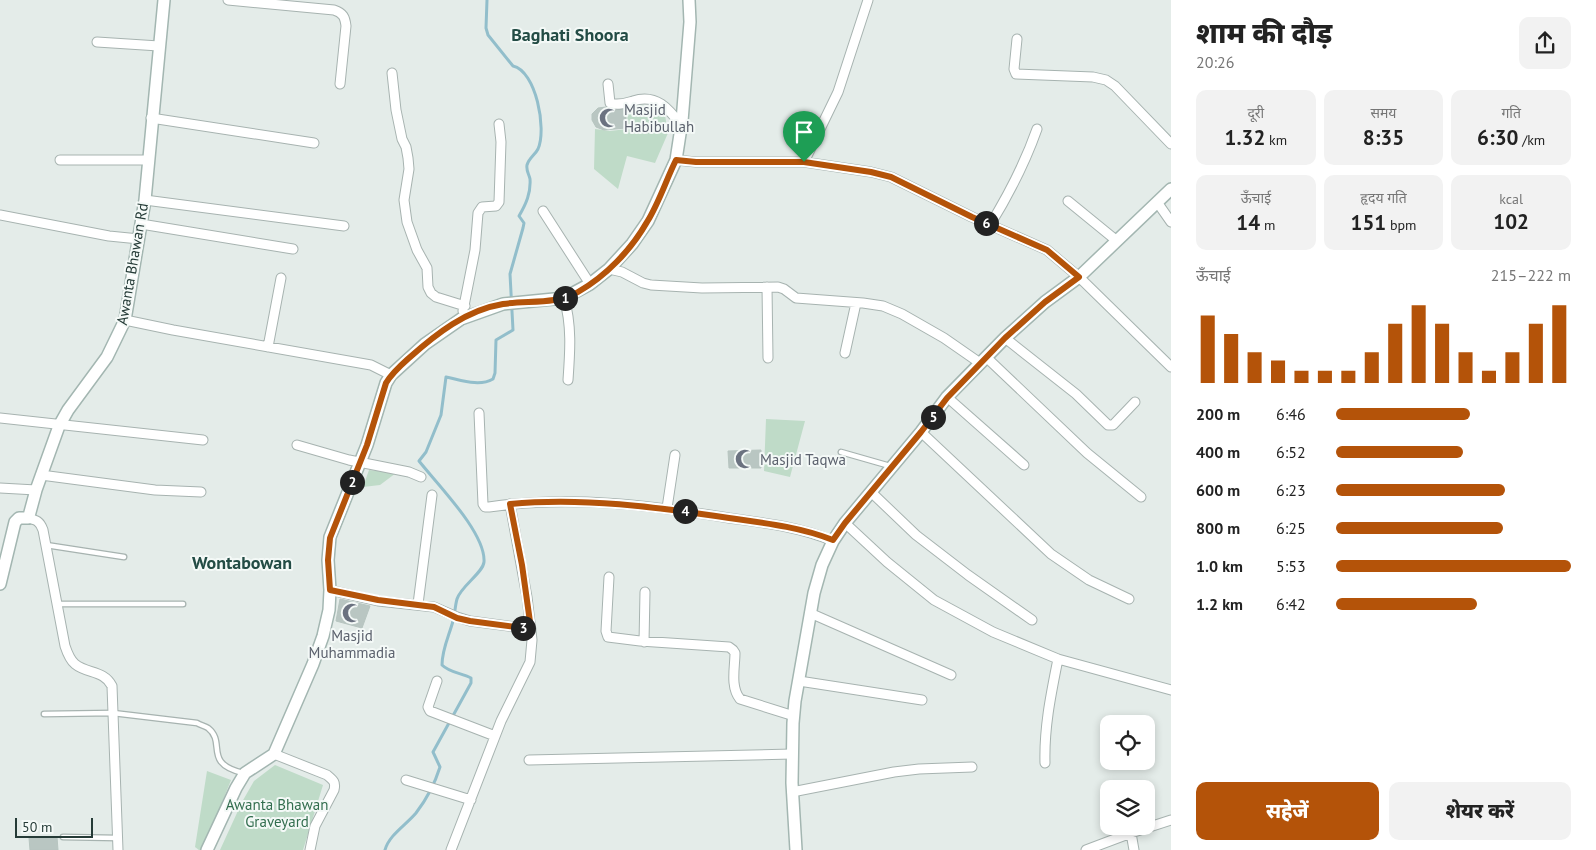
<!DOCTYPE html>
<html lang="hi">
<head>
<meta charset="utf-8">
<style>
	:root { --surface:#fff; --page:#f2f2f2; --text:#222; --muted:#767676; --accent:#b45309 }
	body { margin:0; font-family:"PT Sans","Noto Sans Devanagari",sans-serif; background:var(--page); color:var(--text); height:100vh; display:flex; flex-direction:column; font-size:19px; white-space:nowrap }
	* { box-sizing:border-box; margin:0 }
	p { font-size:16px; color:var(--muted) }
	.icon { flex:none; width:28px; height:28px; fill:none; stroke:currentColor; stroke-width:2; stroke-linecap:round; stroke-linejoin:round }
	.map { position:relative; flex:1; overflow:hidden }
	.sheet { display:flex; flex-direction:column; background:var(--surface); width:425px }
	.sheet>* { flex:none }
	.tools { position:absolute; left:1100px; top:715px; display:grid; gap:10px }
	.tools a { display:grid; place-items:center; width:55px; height:55px; border-radius:10px; background:var(--surface); box-shadow:0 2px 8px #0003; font-size:25px }
	.scale { position:absolute; left:15px; bottom:12px; width:78px; box-sizing:border-box; padding-left:5px; border:2px solid #253b37; border-top:0; font-size:14px; line-height:18px; white-space:nowrap; color:#253b37; -webkit-text-stroke:4px #f4f9f7; paint-order:stroke }
	.pin { position:absolute; display:grid; place-items:center; width:42px; height:42px; color:#fff; margin:-51px -21px; border-radius:50% 50% 50% 0; rotate:-45deg; box-shadow:0 0 5px #0007 }
	.pin .icon { rotate:45deg }
	.km { position:absolute; width:25px; height:25px; margin:-12px; border-radius:50%; background:#222; color:#fff; font-size:14px; line-height:25px; text-align:center }
	.round { display:grid; place-items:center; flex:none; width:52px; height:52px; border-radius:10px; background:var(--page) }
	.head { display:flex; align-items:center; justify-content:space-between; height:85px; padding:0 25px }
	h1 { font-size:28px; font-weight:800; line-height:38px }
	.metrics { display:grid; grid-template-columns:repeat(3,1fr); gap:8px; height:85px; padding:5px 25px }
	.metrics div { display:grid; align-content:center; border-radius:10px; background:var(--page); text-align:center }
	.metrics b { font-size:21px; font-weight:800 }
	.metrics small { font-size:14px; font-weight:400 }
	.metrics p { font-size:14px }
	.chart { height:140px; padding:10px 25px }
	.chart p { display:flex; justify-content:space-between }
	.chart svg { width:100%; height:90px; margin-top:5px; stroke:var(--accent); stroke-width:6 }
	.button { display:flex; gap:10px; margin-top:auto; padding:10px 25px }
	.button a { flex:1; height:58px; border-radius:10px; background:var(--accent); color:#fff; font-size:20px; font-weight:800; line-height:58px; text-align:center }
	.button a+a { background:var(--page); color:var(--text) }
	ul { padding:0 25px; list-style:none; font-size:16px }
	li { display:grid; grid-template-columns:80px 60px 1fr; align-items:center; height:38px }
	li i { height:12px; border-radius:6px; background:var(--accent) }
	main { display:flex; flex:1; min-height:0 }
	.map>svg:first-child { display:block }
	.green { fill:#bfdbc8 }
	.lines { fill:none; stroke-linecap:round; stroke-linejoin:round }
	.stream { stroke:#92becb; stroke-width:3 }
	.building { fill:#b9c6c2; stroke:#b7c5c0 }
	.lane-casing { stroke:#a7b3b0; stroke-width:7 }
	.street-casing { stroke:#a7b3b0; stroke-width:11 }
	.secondary-casing { stroke:#a3b6b1; stroke-width:14 }
	.lane { stroke:#fff; stroke-width:4.5 }
	.street { stroke:#fff; stroke-width:9 }
	.secondary { stroke:#fff; stroke-width:11 }
	.route-casing { stroke:#fff; stroke-width:10 }
	.route { stroke:#b45309; stroke-width:6 }
	.labels { text-anchor:middle; dominant-baseline:central; stroke-width:4; stroke-linejoin:round; paint-order:stroke }
	.worship-label { font-size:15px; fill:#5b616d; stroke:#f4f9f7; text-anchor:start }
	.street-label { font-size:15px; fill:#253b37; stroke:#f4f9f7 }
	.park-label { font-size:15px; fill:#336e4f; stroke:#f4f9f7 }
	.quarter-label { font-size:18px; font-weight:bold; fill:#234c45; stroke:#f4f9f7 }
</style>
</head>
<body>
<main>
<div class="map">
<svg width="1171" height="850" viewBox="0 0 1171 850">
	<rect width="100%" height="100%" fill="#e4ece9"/>
	<path class="green" d="M636 104 651 108 665 115 668 133 655 163 627 156 618 189 594 169 595 129 610 131 627 129 628 105Z
		M766 419 805 421 790 477 764 471Z
		M369 470 396 473 380 485 363 487Z
		M275 765 323 785 303 850H220L242 802 254 781Z
		M207 771 231 780 203 850H199L195 847Z"/>
	<g class="lines">
		<path class="stream" d="M385 850C389 835 406 825 416 813 426 800 435 783 440 767L433 752 471 683V678C462 673 450 673 442 665 442 649 449 636 453 621 455 614 455 606 457 599 461 586 483 573 484 562 486 533 437 484 419 461L426 452 441 415 446 377C461 380 479 387 493 379L495 373 496 340 513 330 510 274 523 228 524 223 519 216C526 204 531 193 530 179 529 174 526 171 527 165 529 158 535 155 538 149 547 129 536 71 513 66L488 35 486 28 487 0"/>
	</g>
	<path class="building" d="M606 107 615 110 626 109V128L604 130 596 127 592 120V114L598 108Z
		M761 450V468H729L728 451Z
		M340 599 370 606 362 628 336 621Z
		M57 837 58 850H30L29 838Z"/>
	<g class="lines">
		<defs>
			<path id="lane" d="M841 452 890 466
				M46 545 124 557
				M57 604H183
				M44 714 113 713 197 723C200 725 205 726 208 728 227 743 202 763 243 773
				M63 837 117 838"/>
			<path id="street" d="M228 0 334 10C343 13 345 17 346 26L340 84
				M1017 39 1014 69 1016 74 1093 77 1106 80 1115 86 1171 144
				M97 42 159 46
				M392 73 396 110 402 139 406 147 408 158 409 169 404 200 407 222 417 250 427 268 428 287 431 293 436 297 465 306
				M608 84 610 103C618 106 626 103 633 101 656 93 669 109 682 126
				M151 118 314 143
				M60 160H147
				M676 160 696 162H804L871 172 891 177 972 217 1047 250 1079 277 1171 367
				M804 162 838 92 868 0
				M145 200 344 226
				M1068 201 1117 241
				M1157 202 1171 222
				M543 211 590 284
				M0 215 109 236 139 239
				M141 224 293 249
				M990 225C1009 194 1025 163 1037 129
				M609 269 622 272 643 283 651 285 702 288 778 287 784 289 796 298 863 303 883 306 902 314 944 338 980 363
				M767 287 768 358
				M564 298C572 325 570 352 568 380
				M463 311 475 250 478 213 482 207 496 206 499 202 501 142 499 124
				M125 320 173 330 371 365 391 375
				M1005 338 1076 394 1108 425H1113L1135 402
				M268 347 281 278
				M845 353 856 303
				M986 357 1087 453 1141 497
				M947 397 1024 465
				M479 413 483 504 485 507H489C569 495 649 505 729 518 765 523 800 527 833 541
				M0 418 203 440
				M921 432 1051 554 1089 580 1129 599
				M297 445 349 460 409 472 421 477
				M41 475 155 490 201 492
				M0 488 36 490
				M871 492 916 535 968 575 1032 620
				M667 508 675 455
				M28 518C36 520 40 521 43 530L65 646C67 652 70 660 75 664 87 674 104 670 112 686L118 850
				M845 523 887 562 934 600 993 632 1058 659 1171 690
				M609 577 606 631 608 637 640 641 729 647 733 650 735 653C735 667 730 687 740 699L794 716
				M330 590 378 601 434 607 457 617 470 621 531 629
				M418 604 432 495
				M810 613 951 675
				M644 642 645 592
				M437 681 429 704 428 707 430 711 495 736
				M799 681 922 700
				M274 754 327 775C333 780 336 782 334 790L315 826 310 850
				M529 760 792 754
				M1045 763C1044 727 1051 694 1058 659
				M406 780 471 800
				M792 792 894 772 919 769 972 767
				M1131 833 1134 850
				M451 850 501 721 530 662 532 640 527 597 510 504
				M1086 850 1131 833 1171 820"/>
			<path id="secondary" d="M0 584 15 522 19 518H28L29 516 36 490 59 426 68 410 107 357 125 320 145 200 164 0
				M207 850 236 788 245 773 274 754 313 664 323 636 329 610 330 590 328 560 330 537 367 445 386 383 391 375 425 344 461 319 503 304 564 298 590 284 609 269 632 244 648 221 676 160 682 121 690 22 689 0
				M796 850 792 783 793 723 795 701 814 593 822 565 833 541 845 523 921 432 947 397 1005 338 1045 302 1079 277 1171 189"/>
		</defs>
		<use href="#lane" class="lane-casing"/>
		<use href="#street" class="street-casing"/>
		<use href="#secondary" class="secondary-casing"/>
		<use href="#lane" class="lane"/>
		<use href="#street" class="street"/>
		<use href="#secondary" class="secondary"/>
	</g>
	<g class="lines">
		<defs>
			<path id="route" d="M676 160 696 162H804L871 172 891 177 972 217 1047 250 1079 277 1045 302 1005 338 947 398 921 432 845 523 833 540C800 527 765 523 729 518 656 507 583 497 510 504L522 565 531 629 470 621 457 618 434 607 378 600 330 590 328 560 330 538 367 445 386 383C392 373 400 366 409 358 436 334 466 310 503 304 528 300 555 305 578 292 606 276 631 250 647 222 659 203 666 180 676 160Z"/>
		</defs>
		<use href="#route" class="route-casing"/>
		<use href="#route" class="route"/>
	</g>
	<defs>
		<symbol id="mosque-bare" viewBox="-9 -9 18 18"><path d="M3.5-4.9A6 6 0 1 0 3.5 4.9A5 5 0 1 1 3.5-4.9Z" fill="#6b7280" stroke="#f4f9f7" stroke-width="2.5" paint-order="stroke"/></symbol>
	</defs>
	<g fill-rule="evenodd">
		<use href="#mosque-bare" x="595" y="104" width="28" height="28"/>
		<use href="#mosque-bare" x="731" y="445" width="28" height="28"/>
		<use href="#mosque-bare" x="338" y="599" width="28" height="28"/>
	</g>
	<g class="labels">
		<g class="worship-label">
			<text x="624" y="109">Masjid<tspan x="624" dy="17">Habibullah</tspan></text>
			<text x="760" y="459">Masjid Taqwa</text>
			<text x="352" y="635" text-anchor="middle">Masjid<tspan x="352" dy="17">Muhammadia</tspan></text>
		</g>
		<g class="street-label">
			<text transform="translate(132 264) rotate(-80)">Awanta Bhawan Rd</text>
		</g>
		<g class="park-label">
			<text x="277" y="804">Awanta Bhawan<tspan x="277" dy="17">Graveyard</tspan></text>
		</g>
		<g class="quarter-label">
			<text x="570" y="34">Baghati Shoora</text>
			<text x="242" y="562">Wontabowan</text>
		</g>
	</g>
</svg>
<div class="tools">
<a><svg class="icon" aria-label="locate" viewBox="0 0 24 24"><circle cx="12" cy="12" r="6"/><path d="M12 2v4M12 18v4M2 12h4M18 12h4"/></svg></a>
<a><svg class="icon" aria-label="layers" viewBox="0 0 24 24"><path d="M12 4l9 5-9 5-9-5zM3 14l9 5 9-5"/></svg></a>
</div>
<div class="scale">50 m</div>
<div class="pin" style="left:804px;top:162px;background:#1e9e55"><svg class="icon" aria-label="arrive" viewBox="0 0 24 24"><path d="M6 21V4h12l-3 4 3 4H6"/></svg></div>
<b class="km" style="left:565px;top:298px">1</b>
<b class="km" style="left:352px;top:482px">2</b>
<b class="km" style="left:523px;top:628px">3</b>
<b class="km" style="left:685px;top:511px">4</b>
<b class="km" style="left:933px;top:417px">5</b>
<b class="km" style="left:986px;top:223px">6</b>
</div>
<section class="sheet">
<div class="head"><div><h1>शाम की दौड़</h1><p>20:26</p></div><a class="round"><svg class="icon" aria-label="share" viewBox="0 0 24 24"><path d="M12 15V3M7 8l5-5 5 5M5 13v7h14v-7"/></svg></a></div>
<div class="metrics">
<div><p>दूरी</p><b>1.32<small> km</small></b></div>
<div><p>समय</p><b>8:35</b></div>
<div><p>गति</p><b>6:30<small> /km</small></b></div>
</div>
<div class="metrics">
<div><p>ऊँचाई</p><b>14<small> m</small></b></div>
<div><p>हृदय गति</p><b>151<small> bpm</small></b></div>
<div><p>kcal</p><b>102</b></div>
</div>
<div class="chart"><p><span>ऊँचाई</span>215–222 m</p>
<svg viewBox="0 0 160 44" preserveAspectRatio="none"><path d="M5 44V11M15 44V20M25 44V29M35 44V33M45 44V38M55 44V38M65 44V38M75 44V29M85 44V15M95 44V6M105 44V15M115 44V29M125 44V38M135 44V29M145 44V15M155 44V6"/></svg>
</div>
<ul>
<li><b>200 m</b>6:46<i style="width:57%"></i></li>
<li><b>400 m</b>6:52<i style="width:54%"></i></li>
<li><b>600 m</b>6:23<i style="width:72%"></i></li>
<li><b>800 m</b>6:25<i style="width:71%"></i></li>
<li><b>1.0 km</b>5:53<i style="width:100%"></i></li>
<li><b>1.2 km</b>6:42<i style="width:60%"></i></li>
</ul>
<div class="button"><a>सहेजें</a><a>शेयर करें</a></div>
</section>
</main>
</body>
</html>
